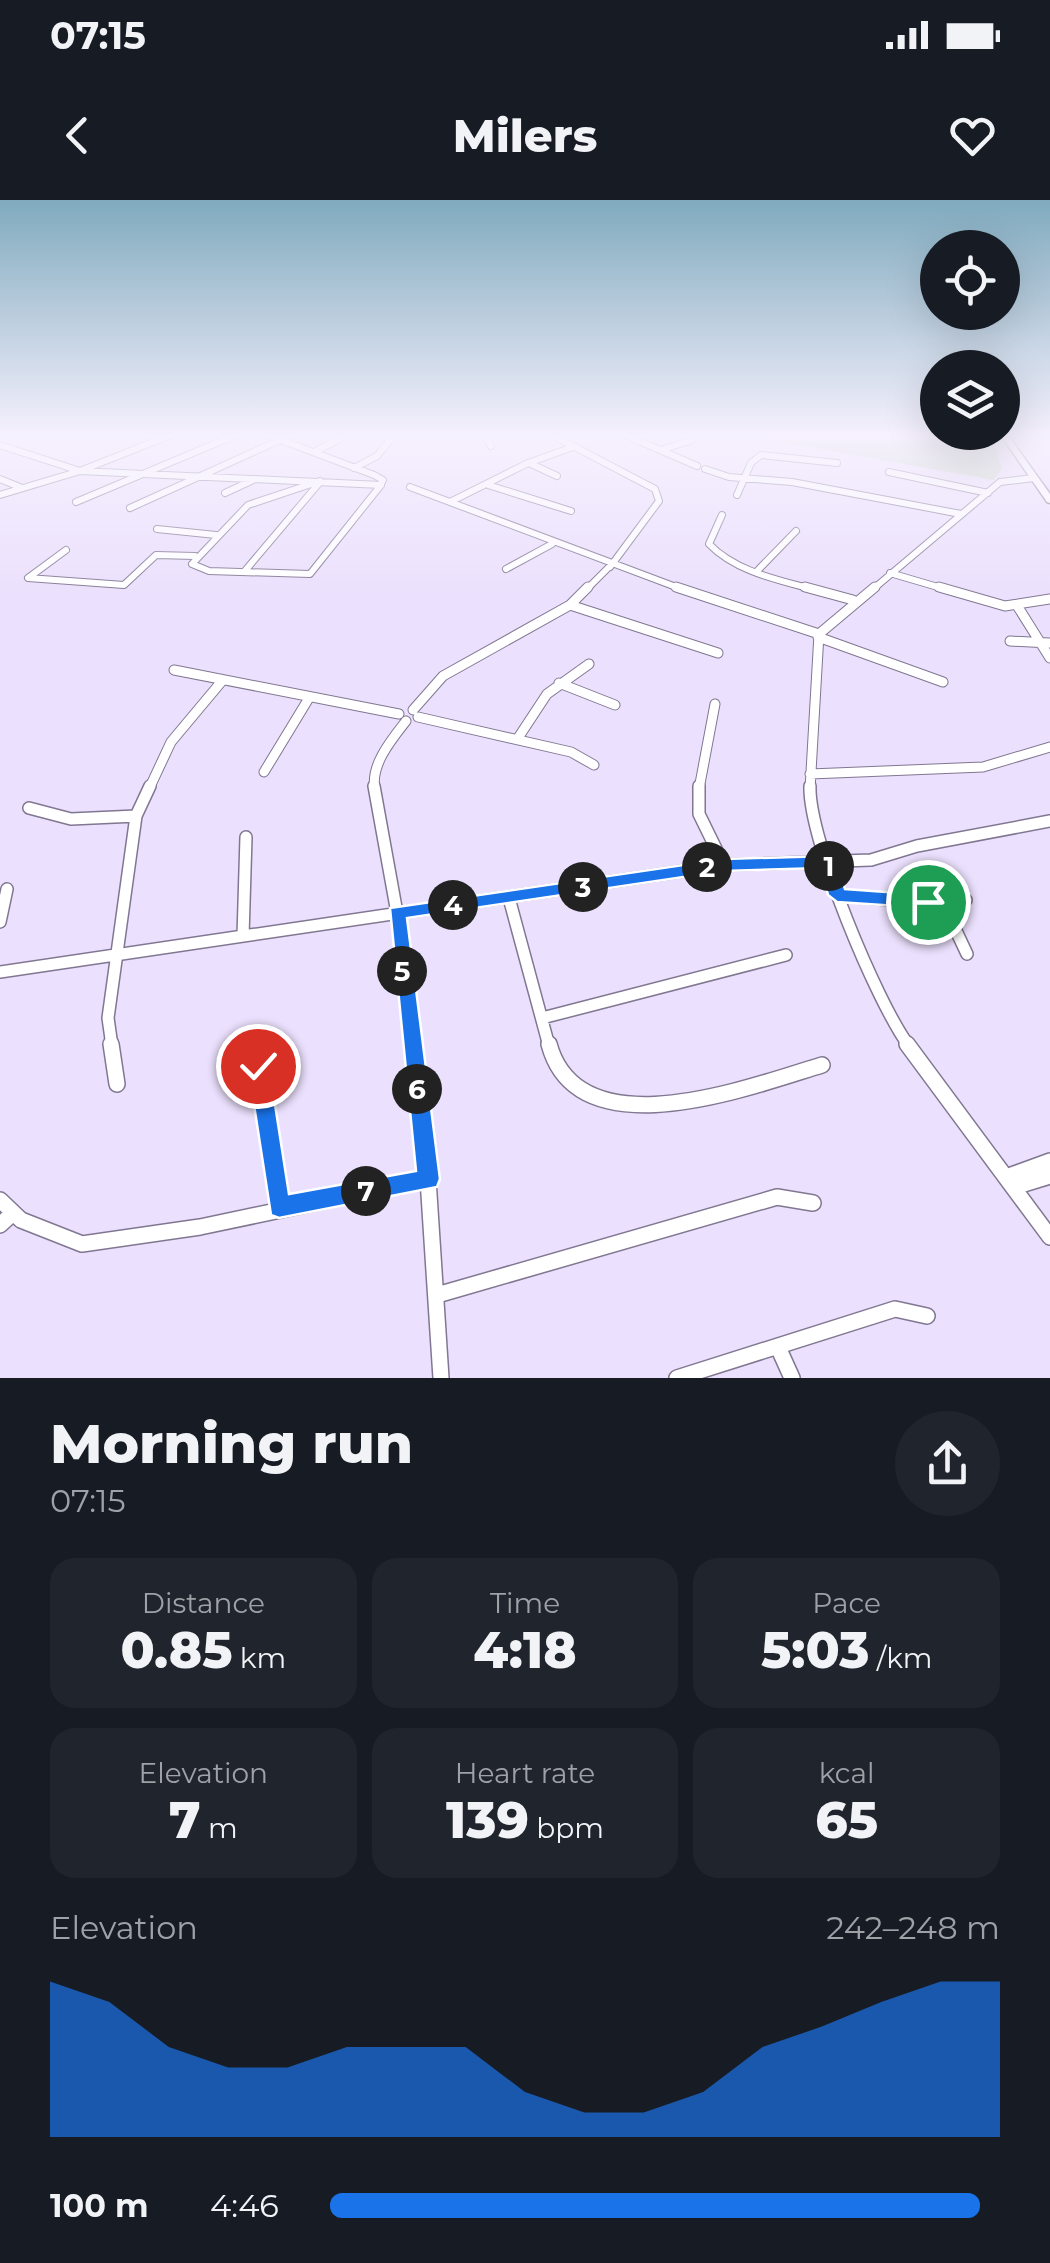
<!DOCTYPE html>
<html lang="en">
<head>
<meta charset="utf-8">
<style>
	:root { --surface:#171b24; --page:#20242c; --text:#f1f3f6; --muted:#9ea1a6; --accent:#1a73e8 }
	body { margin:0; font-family:Montserrat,sans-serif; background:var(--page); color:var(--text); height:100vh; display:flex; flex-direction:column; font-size:38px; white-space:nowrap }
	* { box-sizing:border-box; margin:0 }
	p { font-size:32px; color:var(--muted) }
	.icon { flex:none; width:55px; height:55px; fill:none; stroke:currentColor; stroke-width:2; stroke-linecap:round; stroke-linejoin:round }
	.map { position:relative; height:1178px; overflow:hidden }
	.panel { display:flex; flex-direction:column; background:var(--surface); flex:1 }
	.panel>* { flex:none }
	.controls { position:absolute; left:920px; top:30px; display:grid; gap:20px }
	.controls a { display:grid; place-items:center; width:100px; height:100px; border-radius:50%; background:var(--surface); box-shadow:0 10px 40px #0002; font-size:50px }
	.pin { position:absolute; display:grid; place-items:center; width:85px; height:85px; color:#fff; margin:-42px; border:5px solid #fff; border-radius:50%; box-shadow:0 2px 10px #0007 }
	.km { position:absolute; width:50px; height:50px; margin:-25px; border-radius:50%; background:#222; color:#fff; font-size:28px; line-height:50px; text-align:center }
	.round { display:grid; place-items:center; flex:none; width:105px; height:105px; border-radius:52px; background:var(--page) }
	.headline { display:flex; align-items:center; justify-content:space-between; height:170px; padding:0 50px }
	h1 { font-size:55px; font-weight:800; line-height:75px }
	.stats { display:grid; grid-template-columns:repeat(3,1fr); gap:15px; height:170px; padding:10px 50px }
	.stats div { display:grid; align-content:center; border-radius:25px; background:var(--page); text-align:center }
	.stats b { font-size:50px; font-weight:800 }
	.stats small { font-size:28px; font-weight:400 }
	.stats p { font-size:28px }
	.chart { height:280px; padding:20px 50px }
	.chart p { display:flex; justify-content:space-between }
	.chart svg { width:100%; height:180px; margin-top:10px; fill:var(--accent); opacity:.7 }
	ul { padding:0 50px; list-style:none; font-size:32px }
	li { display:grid; grid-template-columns:160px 120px 1fr; align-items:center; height:75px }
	li i { height:25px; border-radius:12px; background:var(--accent) }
	.status { display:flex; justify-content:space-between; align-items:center; height:70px; padding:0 50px; background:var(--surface); direction:ltr }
	.status svg { height:28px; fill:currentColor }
	header { display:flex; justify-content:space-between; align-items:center; height:130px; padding:0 50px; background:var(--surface); font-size:45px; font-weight:800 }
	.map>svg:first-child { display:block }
	.green { fill:#c8d9c3 }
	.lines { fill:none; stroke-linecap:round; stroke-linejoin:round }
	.minor-far3-casing { stroke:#817791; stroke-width:8 }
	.minor-far2-casing { stroke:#817791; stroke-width:11 }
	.minor-far1-casing { stroke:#817791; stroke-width:14 }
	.minor-casing { stroke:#817791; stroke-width:18 }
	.major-casing { stroke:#817791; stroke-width:3 }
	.minor-far3 { stroke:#fff; stroke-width:6 }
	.minor-far2 { stroke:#fff; stroke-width:9 }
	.minor-far1 { stroke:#fff; stroke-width:11 }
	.minor { stroke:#fff; stroke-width:15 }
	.major { fill:#fff; fill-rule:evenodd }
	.route { fill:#1a73e8; stroke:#fff; stroke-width:2.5 }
</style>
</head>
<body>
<div class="status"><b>07:15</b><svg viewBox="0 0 49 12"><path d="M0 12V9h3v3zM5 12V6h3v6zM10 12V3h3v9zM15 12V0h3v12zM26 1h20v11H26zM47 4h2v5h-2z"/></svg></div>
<header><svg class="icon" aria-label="back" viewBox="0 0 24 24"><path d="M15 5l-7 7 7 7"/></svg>Milers<svg class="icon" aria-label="heart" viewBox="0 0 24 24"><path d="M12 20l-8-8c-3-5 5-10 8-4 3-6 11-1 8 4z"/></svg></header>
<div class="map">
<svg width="1050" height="1178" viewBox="0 0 1050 1178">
	<rect width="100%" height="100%" fill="#ebe0fd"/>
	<path class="green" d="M735 234H990L1002 268 994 280Z"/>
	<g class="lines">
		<defs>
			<path id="minor-far3" d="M265 234 374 275 383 280 381 284
				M484 234 491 246
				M550 234 655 289 659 301 610 367
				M623 234 697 266
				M0 245 80 271 381 285
				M661 250 692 240
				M314 252 349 234
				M529 263 557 276
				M354 268 377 256 395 234
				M705 269 729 277 792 282 961 314
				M889 272 988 293
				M0 279 22 288
				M320 281 248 305 192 364 209 371 310 374 381 285
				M488 285 571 311
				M410 287 684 390
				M225 293 253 280
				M0 295 80 271 173 234
				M737 295 751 263 761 255 837 263
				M452 301 528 263 573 247
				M76 302 238 234
				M130 308 293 234
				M722 315 709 344C736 372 779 380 815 390
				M157 329 216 335
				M66 350 28 378 124 385 156 355 195 356
				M506 369 552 344
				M758 370 796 331
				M244 372 320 282
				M890 373 948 390
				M586 390 608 368
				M872 390 1000 282 1034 278"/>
			<path id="minor-far2" d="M676 387 819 434
				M805 387 853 400
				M939 387 1005 406 1050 399
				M570 405 718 453
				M1018 407 1050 458
				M818 437 943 482
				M1010 441 1050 443
				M174 470 399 514
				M559 483 615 505
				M413 510 443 476 570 405 588 387
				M418 517 571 552 594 565
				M518 538 547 494 589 464
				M264 572 309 498
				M810 574 983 567 1050 547
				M149 589 171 542 222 481
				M375 589C370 565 392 539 406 521
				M699 589 715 504
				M810 589 819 434 875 387"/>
			<path id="minor-far1" d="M374 586 397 713 413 846
				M699 586V614L724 665
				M810 586C808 638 877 803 909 846
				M29 608 71 619 136 616
				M837 695 911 702 966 700
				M509 698 549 846
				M942 701 967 754
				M0 722 7 689
				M243 736 246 637
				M0 772 724 665 871 660 917 646 1050 621
				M542 818 786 755
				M112 846 108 818 136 616 150 586"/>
			<path id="minor" d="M111 844 117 884
				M262 844 259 866 279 1007
				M412 844 428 979 441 1178
				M549 844C578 953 752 886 822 865
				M907 844 1050 1037
				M1006 977 1050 961
				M1014 987 1050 976
				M0 1000 21 1020 82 1044 200 1027 428 979
				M0 1025 13 1013
				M437 1095 777 997 813 1003
				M778 1147 792 1178
				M677 1178 895 1109 927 1116"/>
			<path id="major" d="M1000 234H1007L1050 294V303L1047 302Z"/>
		</defs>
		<use href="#minor-far3" class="minor-far3-casing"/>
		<use href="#minor-far2" class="minor-far2-casing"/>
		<use href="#minor-far1" class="minor-far1-casing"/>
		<use href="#minor" class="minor-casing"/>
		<use href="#major" class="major-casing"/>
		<use href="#minor-far3" class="minor-far3"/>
		<use href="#minor-far2" class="minor-far2"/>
		<use href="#minor-far1" class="minor-far1"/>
		<use href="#minor" class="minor"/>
		<use href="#major" class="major"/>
	</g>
	<linearGradient id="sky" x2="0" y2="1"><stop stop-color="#80aabe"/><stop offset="0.59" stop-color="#f6f1fe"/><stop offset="1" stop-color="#f6f1fe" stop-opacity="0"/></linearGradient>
	<rect width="1050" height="399" fill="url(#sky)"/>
	<path class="route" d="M828 656 837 662 845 689 928 695 937 702 928 708 837 702 828 695 821 668 724 671 407 718 440 979 437 987 279 1018 271 1015 248 866 258 857 269 866 289 994 416 971 390 708 724 659Z"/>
</svg>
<div class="controls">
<a><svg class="icon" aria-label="locate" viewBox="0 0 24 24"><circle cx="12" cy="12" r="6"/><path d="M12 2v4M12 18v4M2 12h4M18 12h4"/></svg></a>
<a><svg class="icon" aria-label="layers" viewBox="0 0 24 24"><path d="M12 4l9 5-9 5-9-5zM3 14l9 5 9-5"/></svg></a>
</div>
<div class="pin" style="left:928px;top:702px;background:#1e9e55"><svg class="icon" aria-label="arrive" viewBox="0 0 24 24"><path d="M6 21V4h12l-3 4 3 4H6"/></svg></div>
<div class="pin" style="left:258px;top:866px;background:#d93025"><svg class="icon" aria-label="check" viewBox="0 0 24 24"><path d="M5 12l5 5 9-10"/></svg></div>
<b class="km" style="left:829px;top:666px">1</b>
<b class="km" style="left:707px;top:667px">2</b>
<b class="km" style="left:583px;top:687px">3</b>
<b class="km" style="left:453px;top:705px">4</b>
<b class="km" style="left:402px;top:771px">5</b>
<b class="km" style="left:417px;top:889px">6</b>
<b class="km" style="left:366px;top:991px">7</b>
</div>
<section class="panel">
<div class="headline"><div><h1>Morning run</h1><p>07:15</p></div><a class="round"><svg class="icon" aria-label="share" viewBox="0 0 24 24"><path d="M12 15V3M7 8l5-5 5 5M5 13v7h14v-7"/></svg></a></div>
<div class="stats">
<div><p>Distance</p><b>0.85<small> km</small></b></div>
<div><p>Time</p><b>4:18</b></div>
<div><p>Pace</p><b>5:03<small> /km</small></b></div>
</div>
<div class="stats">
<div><p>Elevation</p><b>7<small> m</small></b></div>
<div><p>Heart rate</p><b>139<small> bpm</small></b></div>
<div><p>kcal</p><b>65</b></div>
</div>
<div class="chart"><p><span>Elevation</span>242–248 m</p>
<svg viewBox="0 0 160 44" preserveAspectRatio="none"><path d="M0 44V6L10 11L20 22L30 27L40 27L50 22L60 22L70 22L80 33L90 38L100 38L110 33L120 22L130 17L140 11L150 6L160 6V44z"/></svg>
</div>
<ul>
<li><b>100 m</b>4:46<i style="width:97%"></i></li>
</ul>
</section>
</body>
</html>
